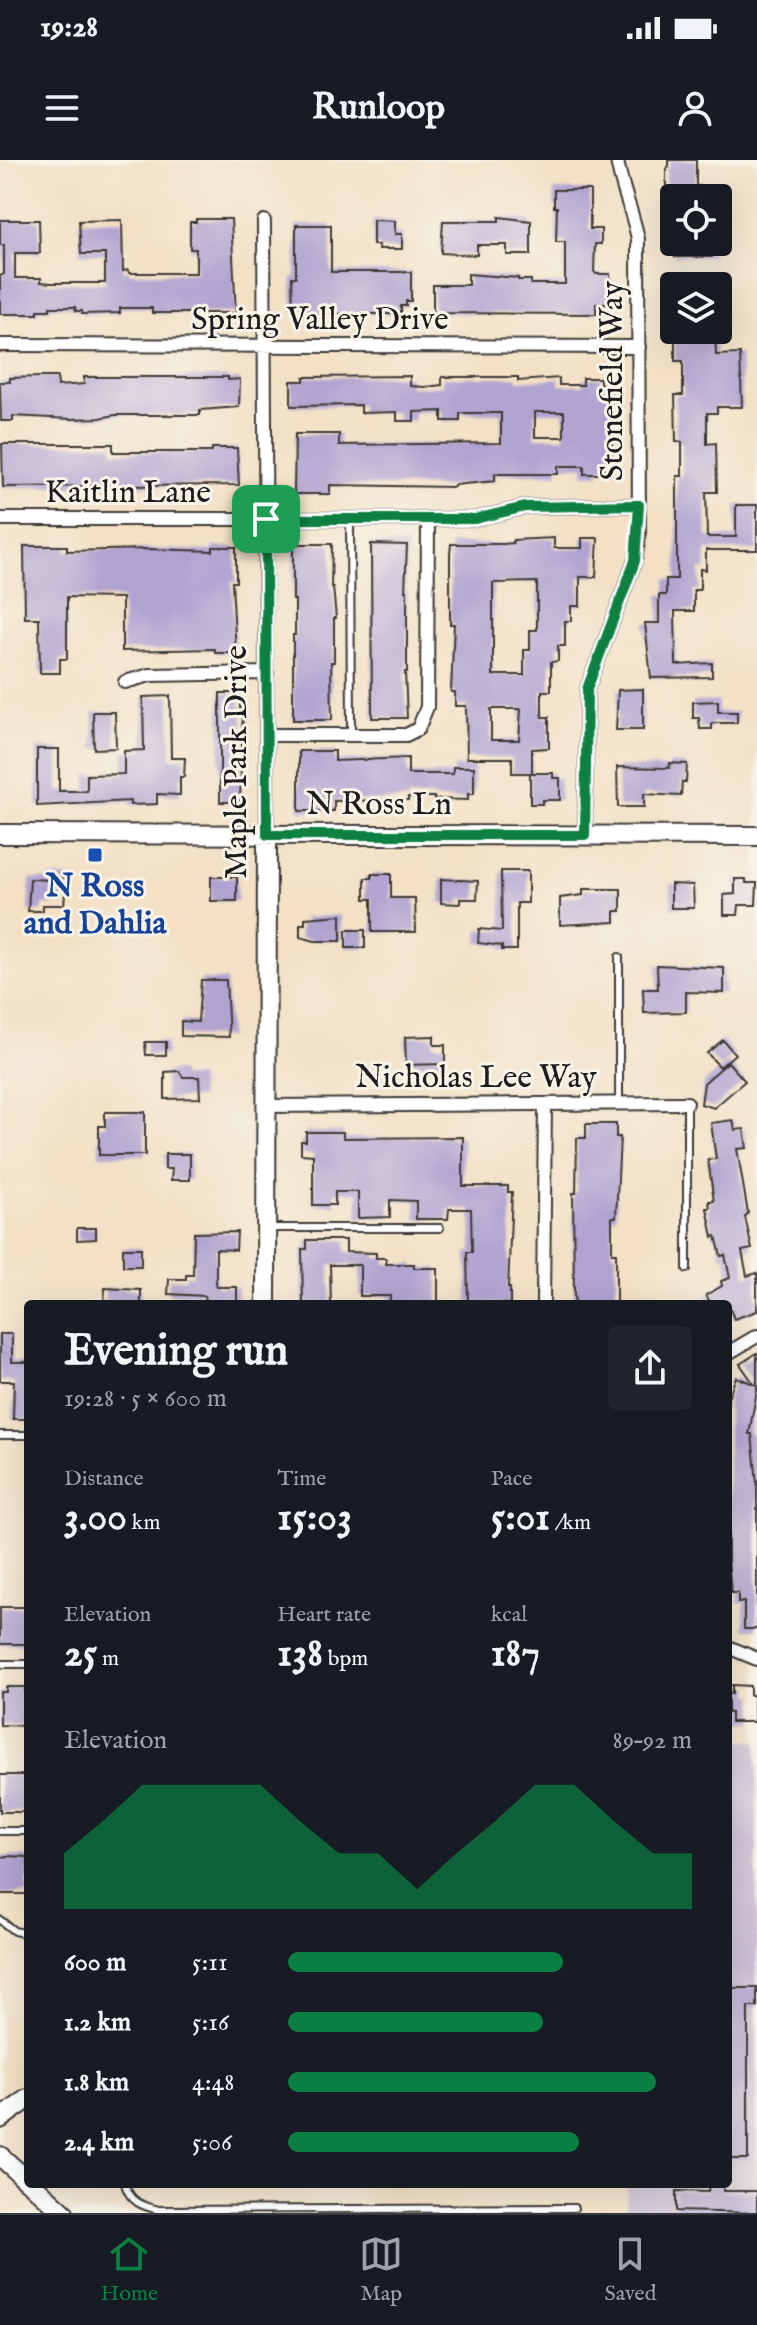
<!DOCTYPE html>
<html lang="en">
<head>
<meta charset="utf-8">
<style>
	:root { --surface:#171b24; --page:#20242c; --text:#f1f3f6; --muted:#9ea1a6; --line:#363941; --accent:#0b8043 }
	body { margin:0; font-family:"IM FELL English",serif; background:var(--page); color:var(--text); height:100vh; display:flex; flex-direction:column; font-size:30px; white-space:nowrap }
	* { box-sizing:border-box; margin:0 }
	p { font-size:26px; color:var(--muted) }
	.icon { flex:none; width:44px; height:44px; fill:none; stroke:currentColor; stroke-width:2; stroke-linecap:round; stroke-linejoin:round }
	.map { position:relative; flex:1; overflow:hidden }
	.sheet { position:absolute; left:24px; top:1140px; width:708px; height:888px; display:flex; flex-direction:column; background:var(--surface); border-radius:8px; box-shadow:0 8px 32px #0002 }
	.sheet>* { flex:none }
	.tools { position:absolute; left:660px; top:24px; display:grid; gap:16px }
	.tools a { display:grid; place-items:center; width:72px; height:72px; border-radius:8px; background:var(--surface); box-shadow:0 8px 32px #0002; font-size:40px }
	.pin { position:absolute; display:grid; place-items:center; width:68px; height:68px; color:#fff; margin:-34px; border-radius:16px; box-shadow:0 4px 12px #0006 }
	.round { display:grid; place-items:center; flex:none; width:84px; height:84px; border-radius:8px; background:var(--page) }
	.summary { display:flex; align-items:center; justify-content:space-between; height:136px; padding:0 40px }
	h1 { font-size:44px; font-weight:700; line-height:60px }
	.stats { display:grid; grid-template-columns:repeat(3,1fr); gap:12px; height:136px; padding:8px 40px }
	.stats div { display:grid; align-content:center }
	.stats b { font-size:40px; font-weight:700 }
	.stats small { font-size:22px; font-weight:400 }
	.stats p { font-size:22px }
	.chart { height:224px; padding:16px 40px }
	.chart p { display:flex; justify-content:space-between }
	.chart svg { width:100%; height:144px; margin-top:8px; fill:var(--accent); opacity:.7 }
	ul { padding:0 40px; list-style:none; font-size:26px }
	li { display:grid; grid-template-columns:128px 96px 1fr; align-items:center; height:60px }
	li i { height:20px; border-radius:10px; background:var(--accent) }
	.status { display:flex; justify-content:space-between; align-items:center; height:56px; padding:0 40px; background:var(--surface); direction:ltr }
	.status svg { height:22px; fill:currentColor }
	header { display:flex; justify-content:space-between; align-items:center; height:104px; padding:0 40px; background:var(--surface); font-size:36px; font-weight:700 }
	.tab-bar { display:flex; justify-content:space-around; align-items:center; height:112px; border-top:2px solid var(--line); background:var(--surface); font-size:22px; color:var(--muted) }
	.tab-bar a { display:grid; justify-items:center; gap:4px }
	.tab-bar .selected { color:var(--accent) }
	.map>svg:first-child { display:block }
	.industrial { fill:#cbbfd5 }
	.building { fill:#b0a3d0; fill-rule:evenodd }
	.lines { fill:none; stroke-linecap:round; stroke-linejoin:round }
	.lane-casing { stroke:#3c3935; stroke-width:10 }
	.street-casing { stroke:#3c3935; stroke-width:16 }
	.secondary-casing { stroke:#3c3935; stroke-width:22 }
	.lane { stroke:#fff; stroke-width:6 }
	.street { stroke:#fff; stroke-width:12 }
	.secondary { stroke:#fff; stroke-width:18 }
	.route-casing { stroke:#fff; stroke-width:16 }
	.route { stroke:#0b8043; stroke-width:10 }
	.transit-dot { fill:#1a4fb4; stroke:#f7f3e8; stroke-width:3 }
	.labels { text-anchor:middle; dominant-baseline:central; stroke-width:6; stroke-linejoin:round; paint-order:stroke }
	.street-label { font-size:32px; fill:#1c1c1c; stroke:#f7f3e8 }
	.transit-label { font-size:32px; font-weight:bold; fill:#164399; stroke:#f7f3e8 }
</style>
</head>
<body>
<div class="status"><b>19:28</b><svg viewBox="0 0 49 12"><path d="M0 12V9h3v3zM5 12V6h3v6zM10 12V3h3v9zM15 12V0h3v12zM26 1h20v11H26zM47 4h2v5h-2z"/></svg></div>
<header><svg class="icon" aria-label="menu" viewBox="0 0 24 24"><path d="M4 6h16M4 12h16M4 18h16"/></svg>Runloop<svg class="icon" aria-label="person" viewBox="0 0 24 24"><circle cx="12" cy="8" r="4"/><path d="M4 21q1-7 8-7t8 7"/></svg></header>
<div class="map">
<svg width="757" height="2053" viewBox="0 0 757 2053">
	<rect width="100%" height="100%" fill="#f7f3e8"/>
	<filter id="ink" filterUnits="userSpaceOnUse"><feTurbulence type="fractalNoise" baseFrequency=".0125" numOctaves="2"/><feDisplacementMap in="SourceGraphic" scale="16" xChannelSelector="R" yChannelSelector="G"/><feConvolveMatrix kernelMatrix="1 2 1 2 8 2 1 2 1" color-interpolation-filters="sRGB"/></filter>
	<filter id="wash" filterUnits="userSpaceOnUse"><feTurbulence type="fractalNoise" baseFrequency=".006" numOctaves="4" result="noise"/><feDisplacementMap in="SourceGraphic" scale="32" xChannelSelector="R" yChannelSelector="G"/><feGaussianBlur stdDeviation="1.8" result="paint"/><feColorMatrix in="noise" values="0 0 0 0 0 0 0 0 0 0 0 0 0 0 0 0 0 1.4 0 .05"/><feComposite in="paint" operator="in"/></filter>
	<g filter="url(#wash)">
		<rect width="100%" height="100%" fill="#f3e0c5"/>
		<path class="industrial" d="M728 1581H757V2053H626L627 2024H728Z"/>
		<g id="blocks">
			<path class="building" d="M669 0H696V26H701V38H666V9L669 6Z
				M554 30H590V69H601V84H595L594 111 596 114H610L611 144H596V154L433 153V125H468V114L518 118V120H531V124H565V82H556L557 47H554Z
				M499 57 531 61V95H507V85H477V95L441 93 443 61H499Z
				M196 59H231L236 153H152V148H120V153L82 154V151H76L75 147H50V150H38V154H0V116L4 114V85H0V60H39L40 93H15V118H41V122L51 123H105V94H81L79 61 122 60 123 111 129 110V113H196V89H190V62H196Z
				M373 60 395 61V74H402V89H379V85H373Z
				M296 65H331V112H411V141H406V146H401V154H304V151H293L292 117H296Z
				M674 82H712V97H675Z
				M675 170H715L716 195 740 194 742 247H717V253H707V284L716 283 717 332H706L707 377H736V345H757V390H706V410L700 409V430H694V451H675L676 505 712 503V517L651 518 645 463H659V435H666V419H677V316H682V282H676L675 235H683V201H675Z
				M410 216V226L425 227 442 225V217H518V221L559 218V225H583V218H600V224H612V308L600 309V314H584V306H558V314H495V321L454 325V327L330 325V334H294L295 274H339V285L501 283V253H460V261H442V251L414 252V261H397V252L361 253V245L291 246V221H304V217ZM535 252H564V277H535Z
				M40 217H57L58 226 84 224V217H228V220L240 219 239 247 200 250V255H115L100 258 71 259 13 256V261H1L0 222H10V218Z
				M2 284H113V292H212V288H237L239 325 3 327Z
				M554 378V388H582V378H598L596 417H580V446H571V461H565V486H558V501L551 502V531H542V557H549V588L532 589V613H553V618H560V640H542V644H530V613H512V598H467L466 546H455V532H451L454 464H450V394L451 384H503L513 383V380ZM537 422V470H530V490H524V515H493V423ZM491 549H521L519 580H491Z
				M293 384H332L331 427H333L336 458H334V502H331L332 560H293V475H295V440H293Z
				M371 384 407 385 405 431H407V512H405L407 558H372Z
				M24 386H67V391L148 389 213 391V387H236V422H232L236 493H215V489L122 491V438L67 437V499H60V513H40L39 458H25Z
				M643 529V570H616L618 530Z
				M220 533H240V548H243L240 642H220Z
				M170 536 171 598H185L184 617H180V635L157 634V644L130 645V641L37 646V589H59V631H87V615L124 614V591L144 590 143 537Z
				M718 541V552H737V563H712V569H700L699 558H693V542Z
				M93 552H115L116 588 94 589Z
				M299 591H335V601L408 598V614H453V607H474V634H468V640L434 639V637H408V640L334 641V651H299Z
				M670 603 687 604 686 622H682L681 636 644 634V647H618L617 607 669 608Z
				M501 711H528V743H517V790H502V786L478 783 479 769 502 771Z
				M372 714H391V738H415L416 772H372V739H365V718H372Z
				M49 717 71 718V733H65L64 745H43V751H28L30 719 49 720Z
				M211 717H237V741H211Z
				M441 719 478 721 477 739H460V744L441 743Z
				M735 719H746V723H757L756 745H739L738 755H724V735L735 734Z
				M671 724 693 725 694 748H671Z
				M583 729H621V751H615V762L560 765V738L583 735Z
				M341 755V781H315L300 777V764H305V758Z
				M346 770H365V788H346Z
				M657 805 724 808V833L686 832V852L644 853 643 829H658Z
				M201 820H226L229 877 181 876V861L198 862Z
				M434 876V885H445V904L406 905 405 877Z
				M723 880 735 894 720 907 707 893Z
				M145 882H166V895H146Z
				M728 902 745 921 714 948 701 944 704 923Z
				M179 911 183 917H199L200 938 165 939V912Z
				M105 952H145V995H99V966H105Z
				M733 960 735 970 744 969 747 988 737 989 748 1053 745 1057 752 1089 742 1091 747 1116 757 1113V1151L734 1159 728 1144H711L706 1135 722 1126 721 1121 730 1118 725 1095 721 1096 716 1076 713 1077 707 1048H710L709 1041H714L708 1000 716 999 711 963Z
				M586 964H616V977H620L616 1057H612V1093H616V1144L575 1143 574 1135 573 1033H576L577 978H586Z
				M306 972H343V978L463 977V1026H508V1032H512L508 1128H510V1144L468 1143 467 1092H472L471 1049H449L448 1059H416V1041L390 1040V1057L358 1058V1032H335V1045H313V995L301 994V981H306Z
				M165 994H190V1020H171L172 1009H165Z
				M77 1068H96V1079L77 1080Z
				M237 1072 236 1090 216 1089V1127H237V1144H205V1136L168 1134 169 1119H186V1115H193L194 1073Z
				M307 1080H346V1092L376 1093V1098H386V1104H414V1108H438V1144H390V1136H360V1105H330L331 1144H303L302 1089H307Z
				M123 1088H141V1106H123Z
				M105 1128 141 1130V1144H104Z
				M0 1174H12V1202H28V1259H13L14 1221H0Z
				M757 1193V1230L749 1274H752L757 1323V1469H744V1442L738 1443V1433H731L728 1399V1238L736 1217 754 1224 740 1204Z
				M0 1447H28V1484H0Z
				M732 1525 750 1526V1535H754V1562H731V1553H728V1533L732 1534Z
				M6 1527H25V1531L28 1532V1566L0 1565V1532H6Z
				M0 1615H28V1652H0Z
				M7 1696 28 1697V1734H0V1697Z
				M728 1828H757V1847H748V1999H728Z
				M709 2024H723V2031H757V2053L676 2051V2031L708 2032Z"/>
		</g>
	</g>
	<g filter="url(#ink)">
		<use href="#blocks" fill-opacity="0" stroke="#3c3935" stroke-width="2"/>
		<g class="lines">
			<defs>
				<path id="lane" d="M350 359 351 575
					M619 797V943
					M687 943V1109
					M269 1068H440
					M0 1275H28
					M0 1504H28
					M0 1671H28
					M0 1760 14 1771 28 1774
					M125 2024C130 2042 142 2046 159 2050L574 2048"/>
				<path id="street" d="M264 61 267 675
					M0 185 639 187
					M0 359H475L525 347 639 345
					M125 522 150 515 267 513
					M267 575H406L418 569 427 547 428 359
					M585 675 587 529 635 401 639 375 638 79C633 52 621 28 617 0
					M266 946 687 943
					M543 1144 545 944
					M728 1193 757 1176
					M728 1487 757 1499"/>
				<path id="secondary" d="M0 674 757 676
					M266 1144 267 675
					M0 1959 28 1939
					M0 1996 28 2021
					M32 2024 64 2053"/>
			</defs>
			<use href="#lane" class="lane-casing"/>
			<use href="#street" class="street-casing"/>
			<use href="#secondary" class="secondary-casing"/>
			<use href="#lane" class="lane"/>
			<use href="#street" class="street"/>
			<use href="#secondary" class="secondary"/>
		</g>
	</g>
	<g class="lines" filter="url(#ink)">
		<defs>
			<path id="route" d="M639 345 635 401 587 529 585 675H267L266 359H475L525 347Z"/>
		</defs>
		<use href="#route" class="route-casing"/>
		<use href="#route" class="route"/>
	</g>
	<rect class="transit-dot" x="87" y="687" width="16" height="16" rx="4"/>
	<g class="labels">
		<g class="street-label">
			<text x="320" y="160">Spring Valley Drive</text>
			<text transform="translate(613 221) rotate(-90)">Stonefield Way</text>
			<text x="128" y="333">Kaitlin Lane</text>
			<text transform="translate(237 602) rotate(-90)">Maple Park Drive</text>
			<text x="379" y="645">N Ross Ln</text>
			<text x="476" y="918">Nicholas Lee Way</text>
		</g>
		<g class="transit-label">
			<text x="95" y="727">N Ross<tspan x="95" dy="37">and Dahlia</tspan></text>
		</g>
	</g>
</svg>
<div class="tools">
<a><svg class="icon" aria-label="locate" viewBox="0 0 24 24"><circle cx="12" cy="12" r="6"/><path d="M12 2v4M12 18v4M2 12h4M18 12h4"/></svg></a>
<a><svg class="icon" aria-label="layers" viewBox="0 0 24 24"><path d="M12 4l9 5-9 5-9-5zM3 14l9 5 9-5"/></svg></a>
</div>
<div class="pin" style="left:266px;top:359px;background:#1e9e55"><svg class="icon" aria-label="arrive" viewBox="0 0 24 24"><path d="M6 21V4h12l-3 4 3 4H6"/></svg></div>
<section class="sheet">
<div class="summary"><div><h1>Evening run</h1><p>19:28 · 5 × 600 m</p></div><a class="round"><svg class="icon" aria-label="share" viewBox="0 0 24 24"><path d="M12 15V3M7 8l5-5 5 5M5 13v7h14v-7"/></svg></a></div>
<div class="stats">
<div><p>Distance</p><b>3.00<small> km</small></b></div>
<div><p>Time</p><b>15:03</b></div>
<div><p>Pace</p><b>5:01<small> /km</small></b></div>
</div>
<div class="stats">
<div><p>Elevation</p><b>25<small> m</small></b></div>
<div><p>Heart rate</p><b>138<small> bpm</small></b></div>
<div><p>kcal</p><b>187</b></div>
</div>
<div class="chart"><p><span>Elevation</span>89–92 m</p>
<svg viewBox="0 0 160 44" preserveAspectRatio="none"><path d="M0 44V27L10 17L20 6L30 6L40 6L50 6L60 17L70 27L80 27L90 38L100 27L110 17L120 6L130 6L140 17L150 27L160 27V44z"/></svg>
</div>
<ul>
<li><b>600 m</b>5:11<i style="width:68%"></i></li>
<li><b>1.2 km</b>5:16<i style="width:63%"></i></li>
<li><b>1.8 km</b>4:48<i style="width:91%"></i></li>
<li><b>2.4 km</b>5:06<i style="width:72%"></i></li>
</ul>
</section>
</div>
<nav class="tab-bar">
<a class="selected"><svg class="icon" aria-label="home" viewBox="0 0 24 24"><path d="M3 11l9-7 9 7M6 9v11h12V9"/></svg>Home</a>
<a><svg class="icon" aria-label="map" viewBox="0 0 24 24"><path d="M3 6l6-2 6 2 6-2v14l-6 2-6-2-6 2zM9 4v14M15 6v14"/></svg>Map</a>
<a><svg class="icon" aria-label="saved" viewBox="0 0 24 24"><path d="M7 4h10v16l-5-4-5 4z"/></svg>Saved</a>
</nav>
</body>
</html>
